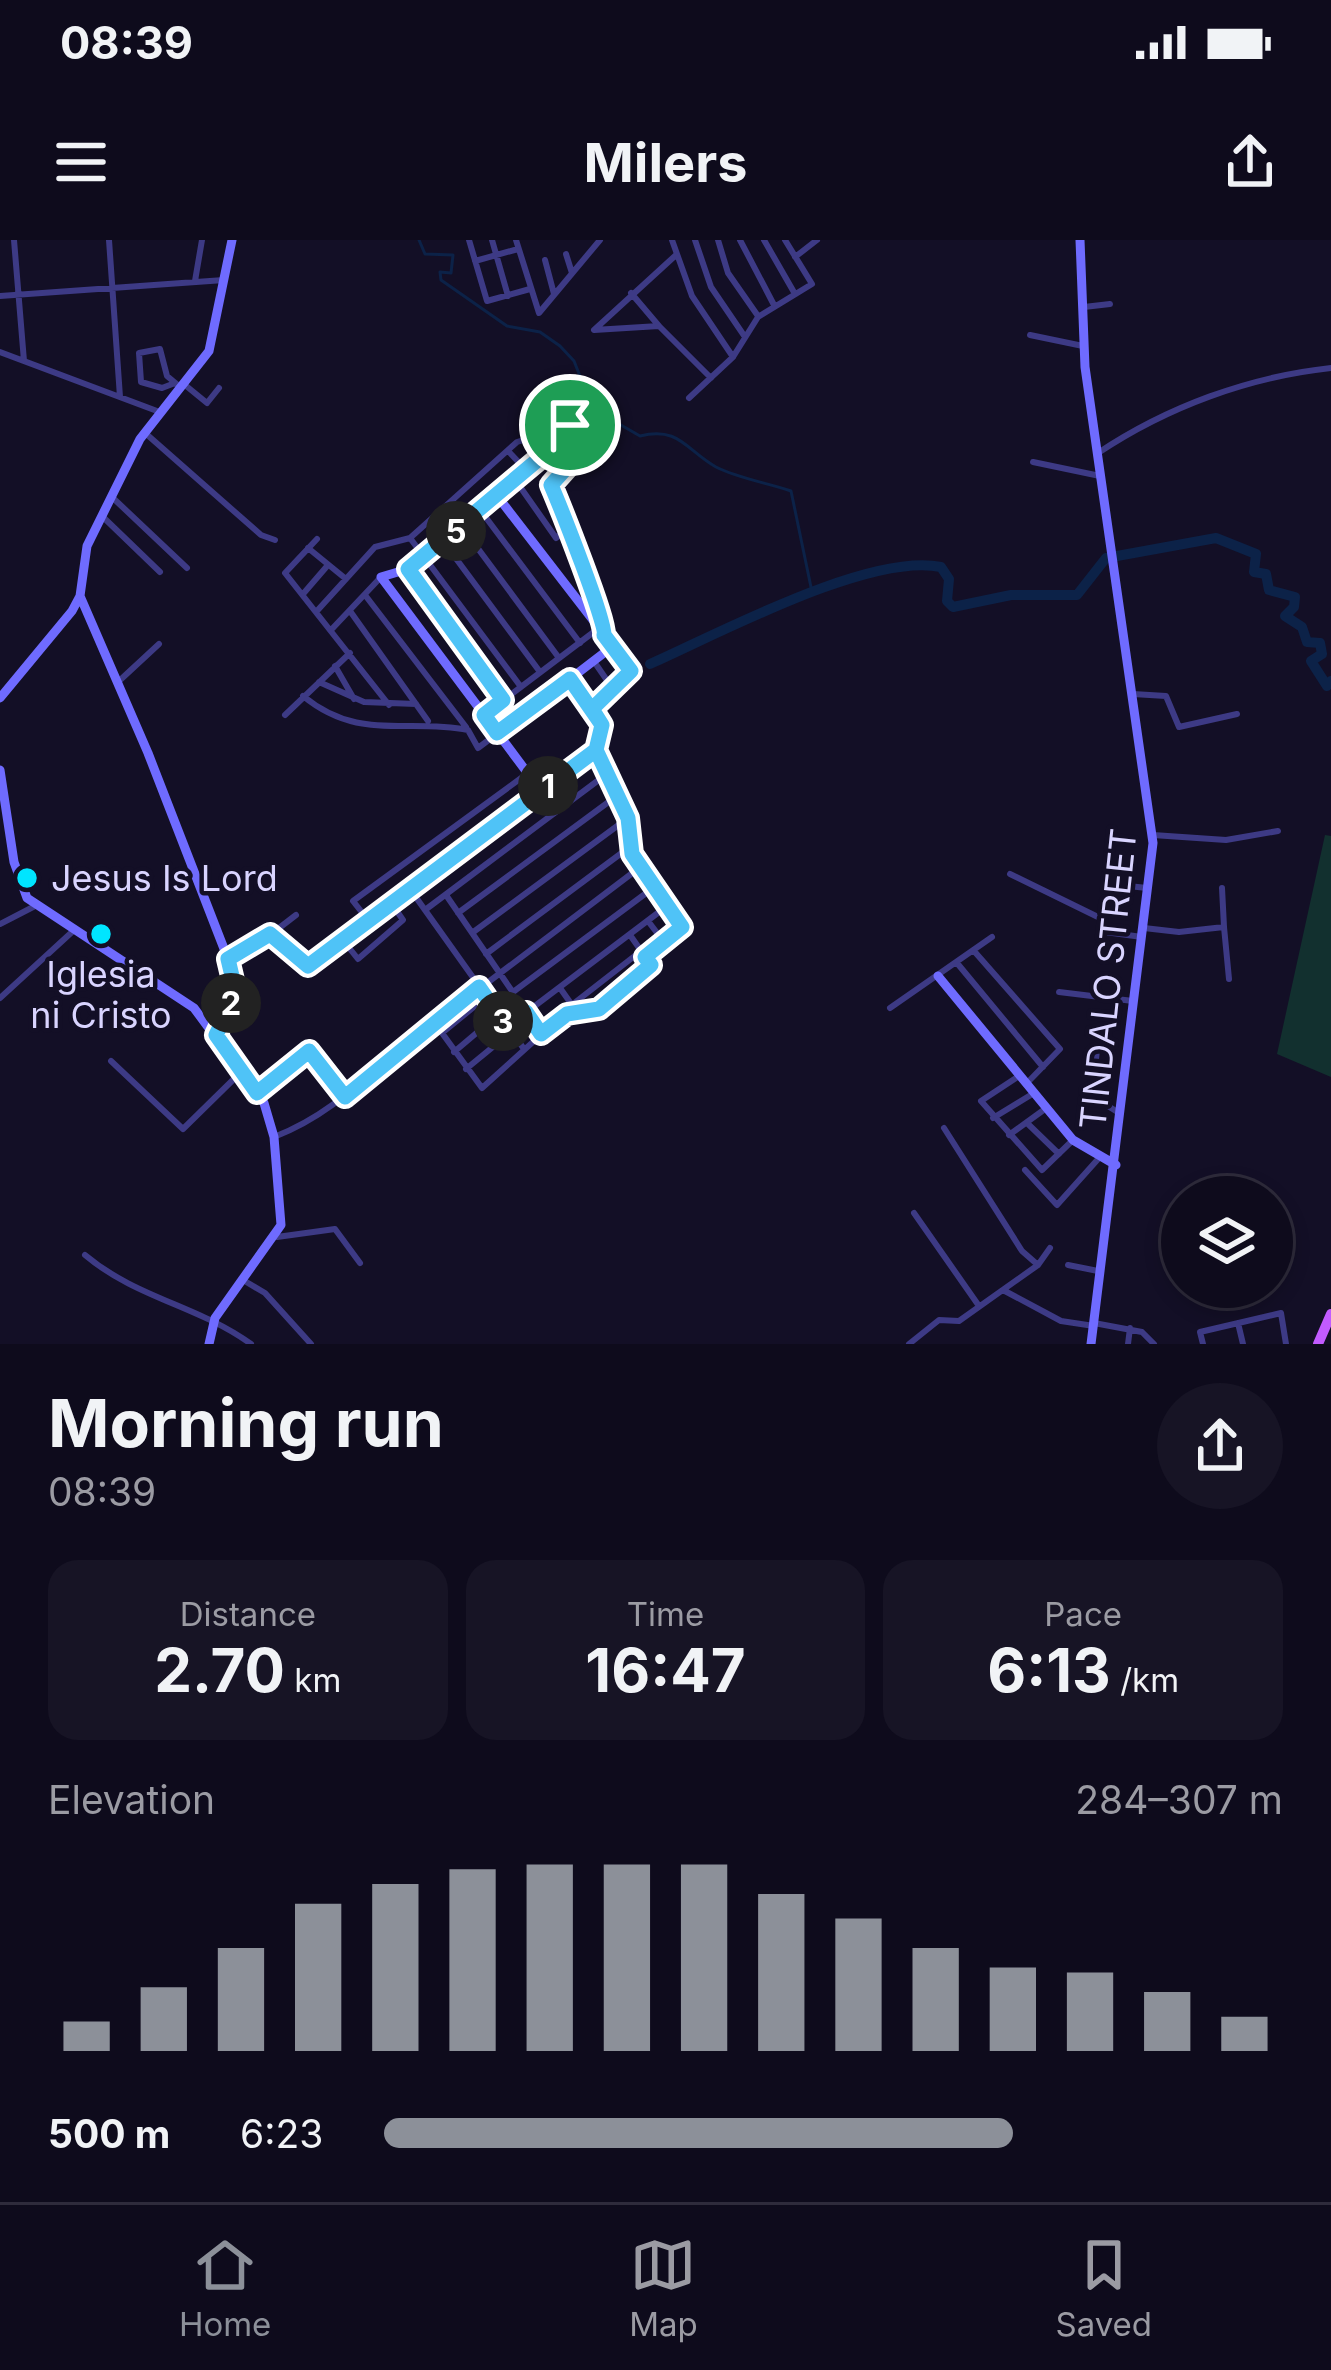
<!DOCTYPE html>
<html lang="en">
<head>
<meta charset="utf-8">
<style>
	:root { --surface:#0e0b1c; --page:#171425; --text:#f1f3f6; --muted:#9b9ba3; --line:#2e2b3b; --accent:#8c9099 }
	body { margin:0; font-family:Inter,sans-serif; background:var(--page); color:var(--text); height:100vh; display:flex; flex-direction:column; font-size:45px; white-space:nowrap }
	* { box-sizing:border-box; margin:0 }
	p { font-size:39px; color:var(--muted) }
	.icon { flex:none; width:66px; height:66px; fill:none; stroke:currentColor; stroke-width:2; stroke-linecap:round; stroke-linejoin:round }
	.map { position:relative; height:1104px; overflow:hidden }
	.sheet { display:flex; flex-direction:column; background:var(--surface); flex:1 }
	.sheet>* { flex:none }
	.buttons { position:absolute; left:1161px; top:936px; display:grid; gap:24px }
	.buttons a { display:grid; place-items:center; width:132px; height:132px; border-radius:50%; background:var(--surface); box-shadow:0 6px 18px #0003,0 0 0 3px var(--line); font-size:60px }
	.pin { position:absolute; display:grid; place-items:center; width:102px; height:102px; color:#fff; margin:-51px; border:6px solid #fff; border-radius:50%; box-shadow:0 3px 12px #0007 }
	.km { position:absolute; width:60px; height:60px; margin:-30px; border-radius:50%; background:#222; color:#fff; font-size:33px; line-height:60px; text-align:center }
	.round { display:grid; place-items:center; flex:none; width:126px; height:126px; border-radius:63px; background:var(--page) }
	.headline { display:flex; align-items:center; justify-content:space-between; height:204px; padding:0 48px }
	h1 { font-size:66px; font-weight:700; line-height:90px }
	.stats { display:grid; grid-template-columns:repeat(3,1fr); gap:18px; height:204px; padding:12px 48px }
	.stats div { display:grid; align-content:center; border-radius:30px; background:var(--page); text-align:center }
	.stats b { font-size:60px; font-weight:700 }
	.stats small { font-size:33px; font-weight:400 }
	.stats p { font-size:33px }
	.chart { height:336px; padding:24px 48px }
	.chart p { display:flex; justify-content:space-between }
	.chart svg { width:100%; height:216px; margin-top:12px; stroke:var(--accent); stroke-width:6 }
	ul { padding:0 48px; list-style:none; font-size:39px }
	li { display:grid; grid-template-columns:192px 144px 1fr; align-items:center; height:90px }
	li i { height:30px; border-radius:15px; background:var(--accent) }
	.status { display:flex; justify-content:space-between; align-items:center; height:84px; padding:0 60px; background:var(--surface); direction:ltr }
	.status svg { height:33px; fill:currentColor }
	header { display:flex; justify-content:space-between; align-items:center; height:156px; padding:0 48px; background:var(--surface); font-size:54px; font-weight:700 }
	.tabs { display:flex; justify-content:space-around; align-items:center; height:168px; border-top:3px solid var(--line); background:var(--surface); font-size:33px; color:var(--muted) }
	.tabs a { display:grid; justify-items:center; gap:6px }
	.tabs .selected { color:var(--accent) }
	.map>svg:first-child { display:block }
	.green { fill:#12302f }
	.lines { fill:none; stroke-linecap:round; stroke-linejoin:round }
	.stream { stroke:#0c2248; stroke-width:3 }
	.river { stroke:#0c2248; stroke-width:10 }
	.street { stroke:#3d3a85; stroke-width:6 }
	.secondary { stroke:#6f6bff; stroke-width:9 }
	.primary { stroke:#c25bff; stroke-width:10 }
	.route-casing { stroke:#fff; stroke-width:24 }
	.route { stroke:#4fc3f7; stroke-width:15 }
	.poi-dot { fill:#00e5ff; stroke:#130f26; stroke-width:4.5 }
	.labels { text-anchor:middle; dominant-baseline:central; stroke-width:9; stroke-linejoin:round; paint-order:stroke }
	.poi-label { font-size:36px; fill:#d9d4ff; stroke:#130f26; text-anchor:start }
	.street-label { font-size:36px; fill:#d9d4ff; stroke:#130f26 }
</style>
</head>
<body>
<div class="status"><b>08:39</b><svg viewBox="0 0 49 12"><path d="M0 12V9h3v3zM5 12V6h3v6zM10 12V3h3v9zM15 12V0h3v12zM26 1h20v11H26zM47 4h2v5h-2z"/></svg></div>
<header><svg class="icon" aria-label="menu" viewBox="0 0 24 24"><path d="M4 6h16M4 12h16M4 18h16"/></svg>Milers<svg class="icon" aria-label="share" viewBox="0 0 24 24"><path d="M12 15V3M7 8l5-5 5 5M5 13v7h14v-7"/></svg></header>
<div class="map">
<svg width="1331" height="1104" viewBox="0 0 1331 1104">
	<rect width="100%" height="100%" fill="#130f26"/>
	<path class="green" d="M1325 595 1331 596V837L1277 814Z"/>
	<g class="lines">
		<path class="stream" d="M419 0 425 14 453 15 451 33 440 32 441 40 507 86 540 92 560 106 574 121 593 169 640 196C679 186 686 210 716 227 737 238 768 243 791 251L812 352"/>
		<path class="river" d="M650 424C718 394 870 312 941 327L949 339 947 361 953 367 1011 355H1077L1106 318 1216 298 1256 314 1254 332 1266 334 1269 350 1295 357 1294 367 1285 376 1302 387 1307 402 1320 403 1322 414 1311 421 1327 446 1331 441"/>
		<path class="street" d="M14 0 24 121
			M109 0 120 157
			M469 0 487 61 530 49
			M492 0 508 56
			M516 0 539 73 600 0
			M672 0 692 56 733 117
			M695 0 711 47 745 97
			M718 0 728 33 758 76
			M740 0 774 65
			M764 0 795 54
			M566 14 572 33
			M676 15 594 90 659 86 711 138
			M795 17 817 0
			M545 20 554 54
			M475 21 518 9
			M195 41 202 0
			M631 53 659 86
			M0 56 224 40
			M1084 67 1110 64
			M1030 95 1083 106
			M0 112 157 171
			M175 143 162 148 141 142 139 113 160 109 167 136 179 146
			M185 145 207 163 219 148
			M689 158 733 117 758 77 812 44 785 0
			M570 185 587 205
			M602 188 552 245C560 266 607 384 604 395
			M548 191 575 219
			M144 192 261 295 275 300
			M527 197 543 217
			M510 213 527 231
			M1098 213C1167 167 1248 137 1331 128
			M1033 222 1100 236
			M516 241 556 298 568 289
			M498 257 559 202
			M113 258 187 328
			M481 271 580 403
			M103 277 160 332
			M462 287 559 418
			M410 298 521 447
			M317 299 285 333 389 465
			M443 301 540 432
			M308 308 346 339
			M408 329 503 460
			M303 354 328 325
			M365 355 466 487
			M350 371 428 481
			M316 372 375 307 410 298 517 202 584 181 597 194
			M331 390 381 337
			M593 420 613 449
			M335 426 354 459
			M118 442 159 404
			M319 442 364 462 416 464
			M1133 454 1166 456 1179 487 1237 474
			M303 456C359 502 406 478 468 490L478 508 570 439
			M592 469 631 431 613 406
			M285 475 350 413
			M484 475 599 388
			M596 510 628 578 631 615 682 687 645 717
			M1153 595 1226 600 1278 591
			M1123 616 1119 645 1147 648
			M1010 634 1100 678 1105 692 1142 697
			M410 649 524 809
			M446 655 512 751
			M425 670 608 533
			M458 673 618 555
			M368 680 353 661 528 533
			M648 681 664 702
			M0 684 35 666
			M1224 687 1229 739
			M1144 688 1179 692 1224 687 1222 648
			M472 693 628 578
			M270 695 296 675
			M342 699 358 719 403 680 392 664
			M974 711 1060 809 1028 842
			M486 714 631 606
			M957 723 1043 827
			M560 748 577 772 599 769 651 725 630 695
			M1059 752 1133 761
			M486 757 442 793 482 848 554 783 577 772
			M0 758 72 692
			M573 764 641 711
			M493 767 653 648
			M890 768 992 697
			M526 773 541 793
			M507 787 667 666
			M454 812 480 790 493 806
			M111 821 183 889 240 833
			M466 829 511 792
			M1019 836 981 861 1042 930 1073 900
			M1083 850 1119 873
			M257 853 309 811 345 857
			M1092 856 1097 810
			M993 878 1034 853
			M1027 883 1059 914
			M944 888 1022 1011 1038 1025
			M1009 895 1045 869
			M274 897C318 880 350 853 384 821L639 628
			M1025 930 1057 965 1099 918
			M914 973 979 1066
			M277 997 335 989 360 1023
			M85 1015C136 1058 199 1066 251 1104
			M1068 1025 1098 1031
			M243 1040 265 1053 311 1104
			M1003 1050 1061 1081 1094 1086
			M1094 1083 1142 1092 1154 1104
			M1238 1083 1243 1104
			M909 1104 939 1080 959 1081 1038 1025 1050 1008
			M1128 1104 1130 1088
			M1203 1104 1200 1092 1281 1073 1286 1104"/>
		<path class="secondary" d="M1080 0 1085 127 1153 603 1091 1104
			M80 356 148 513 228 719 236 753 216 795
			M0 458 72 371 80 356 87 306 140 199 209 111 232 0
			M0 530 14 622 27 658 194 768 264 863 274 897 281 985 215 1078 209 1104
			M228 719 270 695 308 726 596 510 602 485 570 439 613 406 498 257 408 329 381 337 541 551
			M938 736 1073 900 1116 925"/>
		<path class="primary" d="M1318 1104 1331 1074"/>
	</g>
	<g class="lines">
		<defs>
			<path id="route" d="M570 185 587 205 551 245C560 266 607 384 604 395L631 431 592 469 602 485 596 510 308 726 270 694 228 719 236 753 216 795 257 853 309 811 345 857 479 747 507 787 526 772 541 794 567 774 599 769 651 725 645 717 682 687 632 614 628 578 596 510 602 485 570 439 497 493 484 475 503 460 408 329 559 202 548 191 570 185"/>
		</defs>
		<use href="#route" class="route-casing"/>
		<use href="#route" class="route"/>
	</g>
	<g class="poi-dot">
		<circle cx="27" cy="638" r="12"/>
		<circle cx="101" cy="694" r="12"/>
	</g>
	<g class="labels">
		<g class="poi-label">
			<text x="51" y="638">Jesus Is Lord</text>
			<text x="101" y="734" text-anchor="middle">Iglesia<tspan x="101" dy="41">ni Cristo</tspan></text>
		</g>
		<g class="street-label">
			<text transform="translate(1108 739) rotate(-84)">TINDALO STREET</text>
		</g>
	</g>
</svg>
<div class="buttons">
<a><svg class="icon" aria-label="layers" viewBox="0 0 24 24"><path d="M12 4l9 5-9 5-9-5zM3 14l9 5 9-5"/></svg></a>
</div>
<div class="pin" style="left:570px;top:185px;background:#1e9e55"><svg class="icon" aria-label="arrive" viewBox="0 0 24 24"><path d="M6 21V4h12l-3 4 3 4H6"/></svg></div>
<b class="km" style="left:548px;top:546px">1</b>
<b class="km" style="left:231px;top:763px">2</b>
<b class="km" style="left:503px;top:781px">3</b>
<b class="km" style="left:456px;top:291px">5</b>
</div>
<section class="sheet">
<div class="headline"><div><h1>Morning run</h1><p>08:39</p></div><a class="round"><svg class="icon" aria-label="share" viewBox="0 0 24 24"><path d="M12 15V3M7 8l5-5 5 5M5 13v7h14v-7"/></svg></a></div>
<div class="stats">
<div><p>Distance</p><b>2.70<small> km</small></b></div>
<div><p>Time</p><b>16:47</b></div>
<div><p>Pace</p><b>6:13<small> /km</small></b></div>
</div>
<div class="chart"><p><span>Elevation</span>284–307 m</p>
<svg viewBox="0 0 160 44" preserveAspectRatio="none"><path d="M5 44V38M15 44V31M25 44V23M35 44V14M45 44V10M55 44V7M65 44V6M75 44V6M85 44V6M95 44V12M105 44V17M115 44V23M125 44V27M135 44V28M145 44V32M155 44V37"/></svg>
</div>
<ul>
<li><b>500 m</b>6:23<i style="width:70%"></i></li>
</ul>
</section>
<nav class="tabs">
<a class="selected"><svg class="icon" aria-label="home" viewBox="0 0 24 24"><path d="M3 11l9-7 9 7M6 9v11h12V9"/></svg>Home</a>
<a><svg class="icon" aria-label="map" viewBox="0 0 24 24"><path d="M3 6l6-2 6 2 6-2v14l-6 2-6-2-6 2zM9 4v14M15 6v14"/></svg>Map</a>
<a><svg class="icon" aria-label="saved" viewBox="0 0 24 24"><path d="M7 4h10v16l-5-4-5 4z"/></svg>Saved</a>
</nav>
</body>
</html>
